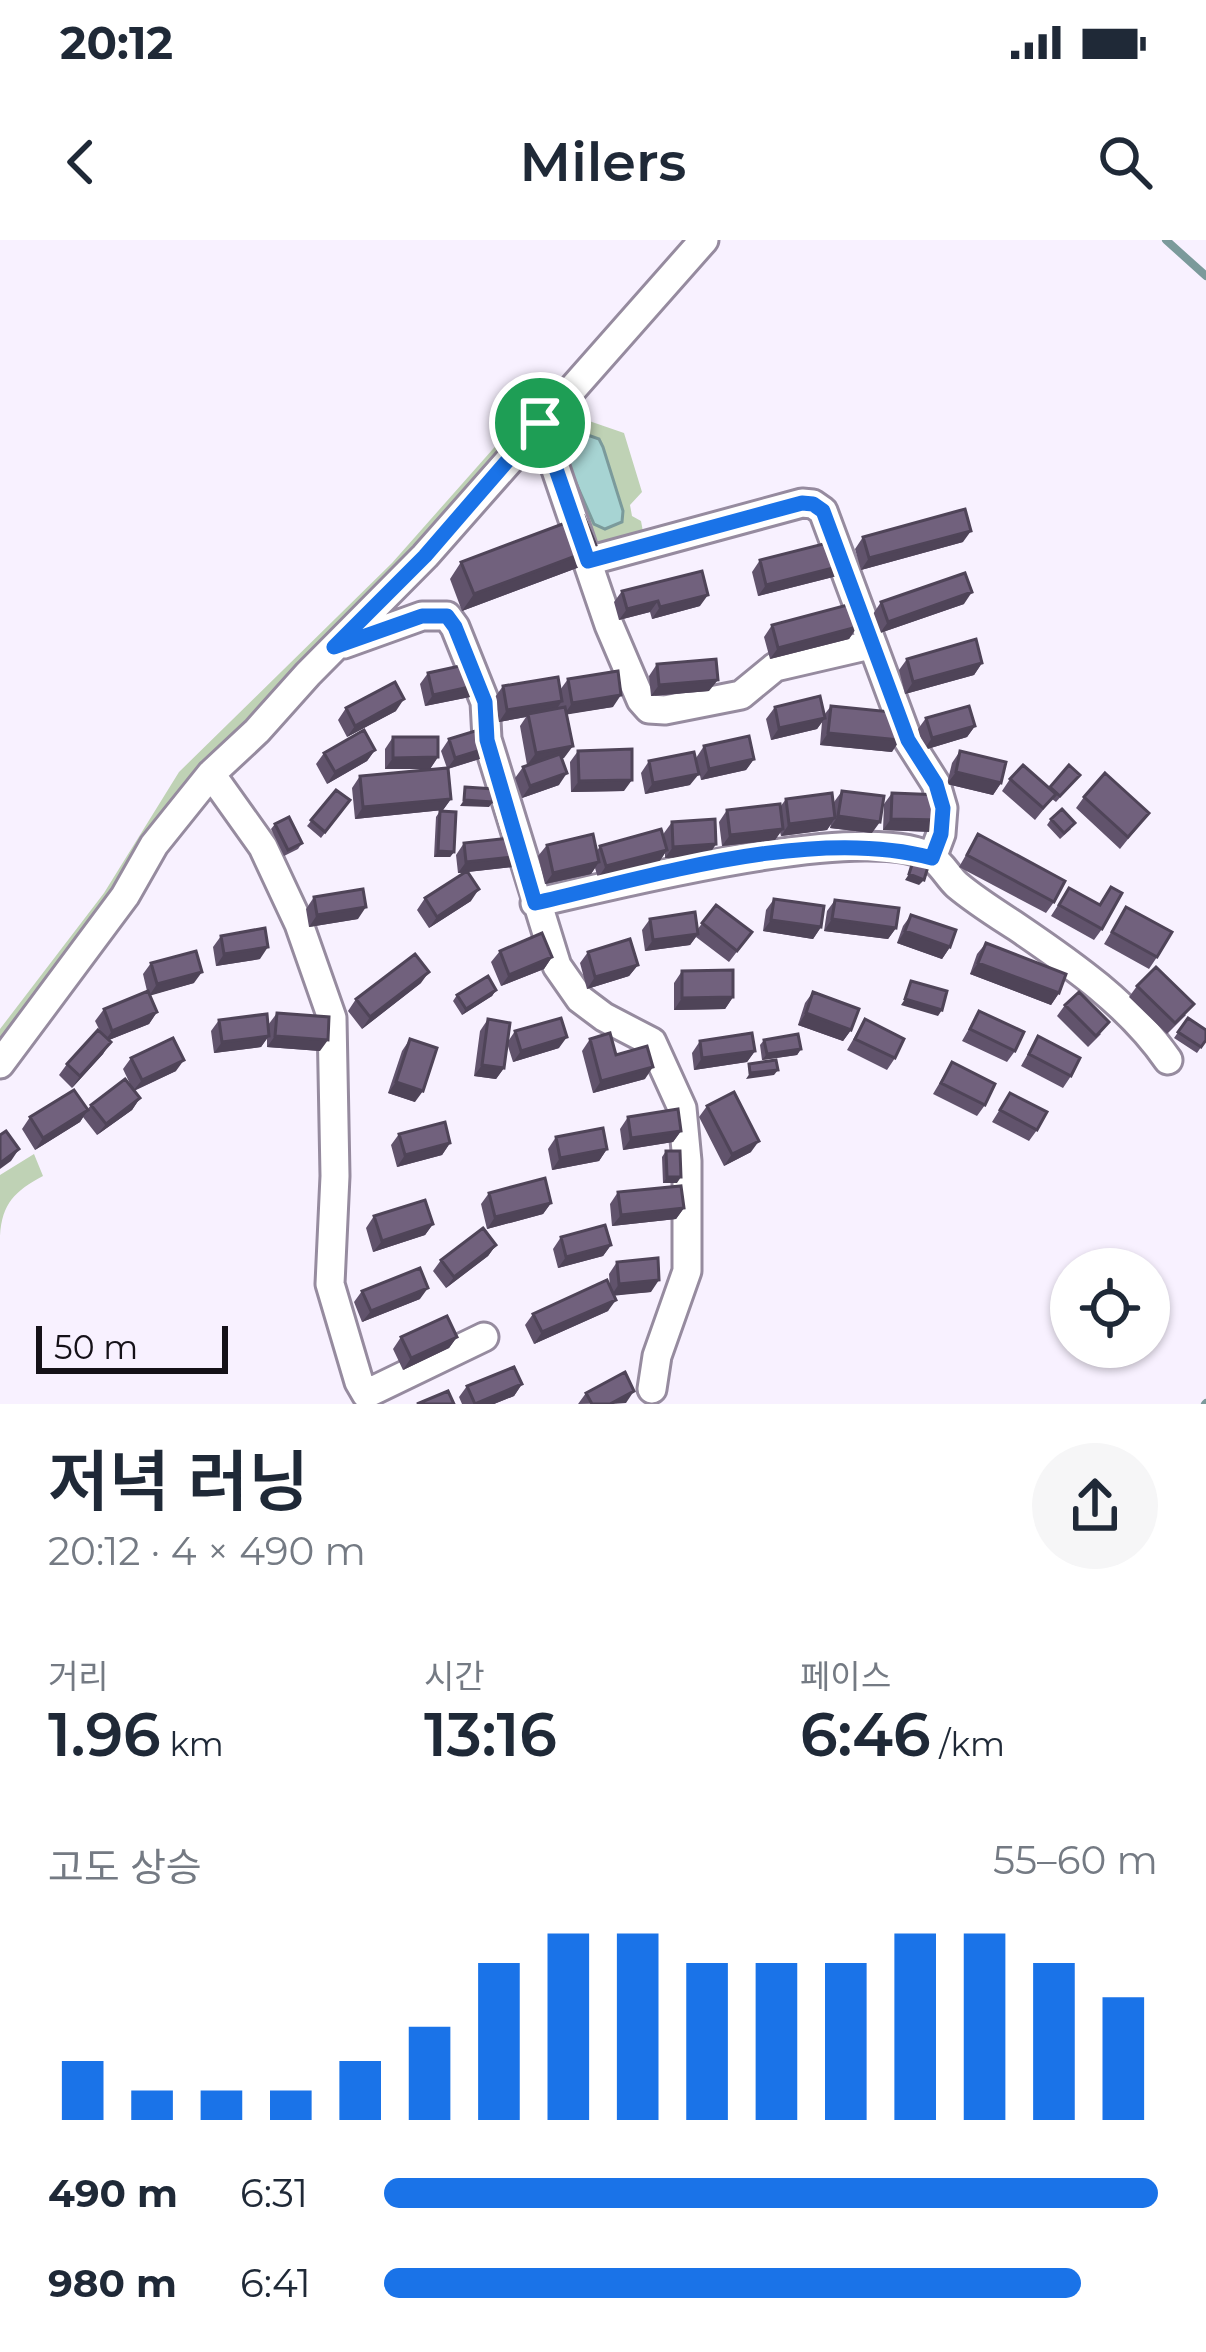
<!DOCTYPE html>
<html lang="ko">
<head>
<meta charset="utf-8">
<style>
	:root { --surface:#fff; --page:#f6f6f7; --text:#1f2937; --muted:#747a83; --accent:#1a73e8 }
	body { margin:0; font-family:Montserrat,"Noto Sans KR",sans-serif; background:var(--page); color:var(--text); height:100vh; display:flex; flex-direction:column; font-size:45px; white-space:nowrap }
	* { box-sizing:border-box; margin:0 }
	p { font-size:39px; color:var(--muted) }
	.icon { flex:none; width:66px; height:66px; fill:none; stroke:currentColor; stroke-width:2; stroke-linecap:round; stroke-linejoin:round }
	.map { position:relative; height:1164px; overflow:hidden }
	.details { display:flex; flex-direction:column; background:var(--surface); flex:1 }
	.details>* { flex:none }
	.controls { position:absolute; left:1050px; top:1008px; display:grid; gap:24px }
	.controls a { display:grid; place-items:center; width:120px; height:120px; border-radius:50%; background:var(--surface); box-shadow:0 3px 9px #0004; font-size:60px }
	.scale { position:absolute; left:36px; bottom:30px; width:192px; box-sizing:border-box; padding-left:12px; border:6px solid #151118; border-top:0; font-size:33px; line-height:42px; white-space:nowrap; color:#151118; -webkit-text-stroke:9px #f8f1ff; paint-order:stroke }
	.pin { position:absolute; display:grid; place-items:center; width:102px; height:102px; color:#fff; margin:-51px; border:6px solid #fff; border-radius:50%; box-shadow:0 3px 12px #0007 }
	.round { display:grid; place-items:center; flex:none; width:126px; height:126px; border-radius:63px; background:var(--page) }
	.summary { display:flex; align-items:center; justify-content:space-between; height:204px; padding:0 48px }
	h1 { font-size:66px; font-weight:600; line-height:90px }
	.stats { display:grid; grid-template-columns:repeat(3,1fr); gap:18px; height:204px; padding:12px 48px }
	.stats div { display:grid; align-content:center }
	.stats b { font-size:60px; font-weight:600 }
	.stats small { font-size:33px; font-weight:400 }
	.stats p { font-size:33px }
	.chart { height:336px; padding:24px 48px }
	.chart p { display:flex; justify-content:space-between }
	.chart svg { width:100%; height:216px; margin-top:12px; stroke:var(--accent); stroke-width:6 }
	ul { padding:0 48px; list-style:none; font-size:39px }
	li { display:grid; grid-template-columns:192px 144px 1fr; align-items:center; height:90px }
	li i { height:30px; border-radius:15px; background:var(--accent) }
	.status { display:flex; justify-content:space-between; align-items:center; height:84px; padding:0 60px; background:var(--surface); direction:ltr }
	.status svg { height:33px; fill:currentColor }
	header { display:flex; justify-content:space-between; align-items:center; height:156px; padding:0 48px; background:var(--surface); font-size:54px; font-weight:600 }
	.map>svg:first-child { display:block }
	.green { fill:#bfd2b5; fill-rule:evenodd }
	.water { fill:#a7d4d3; stroke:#7b9a9b; stroke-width:3 }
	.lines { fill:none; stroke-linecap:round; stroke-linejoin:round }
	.stream { stroke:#7b9a9b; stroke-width:8 }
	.minor-casing { stroke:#968b9f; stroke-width:33 }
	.minor { stroke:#fff; stroke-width:27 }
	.wall { fill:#61536c }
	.shaded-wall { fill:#4f4458 }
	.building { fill:#71617d; stroke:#4f4458; stroke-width:3 }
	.route-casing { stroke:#fff; stroke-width:24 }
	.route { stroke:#1a73e8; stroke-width:15 }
</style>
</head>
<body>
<div class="status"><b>20:12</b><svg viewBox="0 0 49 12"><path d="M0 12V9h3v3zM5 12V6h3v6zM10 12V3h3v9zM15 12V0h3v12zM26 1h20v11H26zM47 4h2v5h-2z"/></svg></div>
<header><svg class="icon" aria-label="back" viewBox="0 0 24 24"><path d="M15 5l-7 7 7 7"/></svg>Milers<svg class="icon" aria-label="search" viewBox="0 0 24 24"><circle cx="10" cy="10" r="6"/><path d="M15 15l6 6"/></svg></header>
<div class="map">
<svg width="1206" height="1164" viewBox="0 0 1206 1164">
	<rect width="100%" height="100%" fill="#f8f1ff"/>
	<path class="green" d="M522 165 534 178 408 319 303 418 181 549 107 659 0 800V789L104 653 179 532 392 323 500 201Z
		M563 172 624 193 642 252 630 265 632 276 641 281 644 297 592 311 548 189ZM599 199 617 257 594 284 569 233Z
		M34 914 43 936C15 951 2 963 0 996V935Z"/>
	<path class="water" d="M582 193 599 199 603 207 623 271 622 282 605 289 594 284 562 211 565 200Z"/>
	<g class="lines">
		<path class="stream" d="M1166 0 1206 36
			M1205 1164 1206 1163"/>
		<defs>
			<path id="minor" d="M540 183 609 385 641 460 649 469 665 470 741 455 775 427 870 405
				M588 321 802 263 813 264 823 271 908 500 936 544 943 568 941 594 932 618
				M344 404 422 376H447L455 387 485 462 487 499 557 726 580 759 604 777 652 802 682 868 687 921V1031L657 1116 652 1149
				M211 534 263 607 299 684 332 778 335 936 330 1044 359 1142 366 1154 484 1097
				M535 663C610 646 872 579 932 618 942 624 949 638 957 645 976 661 997 674 1017 687 1073 725 1129 764 1168 820
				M0 824 125 656 154 605 211 534 257 491 308 434 425 316 704 0"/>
		</defs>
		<use href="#minor" class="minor-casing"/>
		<use href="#minor" class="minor"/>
	</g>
	<path class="wall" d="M863 297 963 302 861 330 855 309Z
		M597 308 585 325 462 371 450 339 461 322Z
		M760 320 841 335 758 356 752 332Z
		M622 351 700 366 652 379 650 372 619 380 614 362Z
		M881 362 964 364 880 393 873 374Z
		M772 385 857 387 849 399 770 419 764 397Z
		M907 419 982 423 974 435 905 454 899 430Z
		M657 424 709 451 651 456 649 436Z
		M428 433 475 456 425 466 420 444Z
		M568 439 613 467 566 474 564 518H562L559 545 522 558 515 538 523 527 527 525 520 486 526 477 499 482 495 457 503 446 560 450Z
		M831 466 892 512 820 505 822 482 817 489 771 500 766 479 775 467 824 475Z
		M346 468 396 471 347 497 338 480Z
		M926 478 975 486 967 497 924 510 918 489Z
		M393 497 438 517 430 529H385V509Z
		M449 499 494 506 486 517 448 529 451 559 443 570 355 579 352 548 360 536 447 528 441 511Z
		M704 506 754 519 746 530 701 540 696 518Z
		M375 510 367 521 327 544 316 524 324 513Z
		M578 511 624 551 571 552 570 522Z
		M960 511 1001 543 993 555 947 544 952 523Z
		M649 521 690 545 645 554 641 533Z
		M1080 535 1056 562 1052 559 1035 580 1002 551 1010 539 1049 548Z
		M336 550 350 560 321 598 307 586Z
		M842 551 872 593 830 588 831 584 827 590 781 596 780 592 775 600 722 606 719 582 727 570 780 567 786 559 834 562Z
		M892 553 933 592 883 590 884 564Z
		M1084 557 1149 573 1120 609 1076 568Z
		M440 571 454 612 450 617H434L436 577Z
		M1051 579 1071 589 1060 599 1047 585Z
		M672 582 716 604 708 616 665 618V613L659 622 598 638 595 628 591 634 545 644 538 616 547 605 597 611 600 606 664 599V593Z
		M275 584 302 603 298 609 284 616 271 589Z
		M978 594 1054 662 1046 673 959 627Z
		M464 603 513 627 468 632 471 661 429 688 417 670 425 658 464 633H458L456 615Z
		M1111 647 1102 689 1094 700 1051 676 1069 648 1099 664Z
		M314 657 358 679 309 687 306 669Z
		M774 659 821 687 813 699 763 691 766 670Z
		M835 660 896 688 888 699 824 691 827 671Z
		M716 665 752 692 729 722 696 697 690 705 645 711 642 690 650 679 697 690Z
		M1126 667 1157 717 1149 729 1104 704Z
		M911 675 950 707 942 719 897 703 903 686Z
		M221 696 260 719 216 726 213 707Z
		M986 703 1059 753 1051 765 970 734 977 714Z
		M500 711 552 717 544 729 501 746 491 722Z
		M588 712 638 725 629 736 587 749 580 723Z
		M151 723 194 743 150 755 157 772 149 784 109 800 103 814 72 848 59 835 67 824 100 791 95 781 104 769 147 751 143 734Z
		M682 731 733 757 725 769 674 770V743Z
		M421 743 362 789 348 771 356 759Z
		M1137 746 1186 775 1167 794 1129 757Z
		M496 750 492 756 462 775 453 761 457 755Z
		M813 752 851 790 843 801 798 785 805 763Z
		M1065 765 1101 794 1088 807 1057 776Z
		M979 771 1015 811 1007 822 962 801Z
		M277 773 320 811 267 807V798L261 807 214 813 211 791 219 780 268 785Z
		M1188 778 1206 800 1197 813 1174 798Z
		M488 779 504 828 496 839 474 836 480 791Z
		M865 779 895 818 887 830 847 810Z
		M515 791 559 808 513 822 507 803Z
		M1038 796 1071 836 1063 848 1021 826Z
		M410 799 415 862 388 853 402 811Z
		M590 799 616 815 645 839 593 853 582 811Z
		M764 800 801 809 797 815 762 820 760 805Z
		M700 801 755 811 747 822 694 830 692 813Z
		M131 818 176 831 134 851 140 858 132 870 97 895 83 877 80 882 35 910 22 889 30 877 87 870 91 865 132 848 123 829Z
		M952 822 985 865 977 876 933 854Z
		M1010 853 1037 890 1029 901 992 882Z
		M707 866 751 912 724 926 699 877Z
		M628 877 681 891 673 902 623 910 620 889Z
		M399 894 450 903 442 915 397 927 391 905Z
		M556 897 607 909 599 921 552 930 548 909Z
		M666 911 677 943H663L662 917Z
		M618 952 684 968 676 979 612 986 610 964Z
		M489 953 551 963 543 974 487 989 481 964Z
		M374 976 433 984 425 995 373 1012 366 988Z
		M561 997 611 1005 603 1016 558 1028 553 1009Z
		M496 1005 488 1016 446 1048 433 1031 441 1020Z
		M617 1022 651 1052 614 1055 608 1071 534 1104 525 1085 533 1074 610 1047 609 1034Z
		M362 1051 420 1059 362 1082 354 1062Z
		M401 1097H457L449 1108 403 1130 393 1109Z
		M522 1144 514 1156 494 1164H462L459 1157 467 1146Z
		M586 1153 626 1163 578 1164Z"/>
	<path class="shaded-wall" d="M971 291 963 302 861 330 869 318Z
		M597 308 585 325 462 371 474 354Z
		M849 324 841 335 758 356 766 345Z
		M972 352 964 364 880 393 888 382Z
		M708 355 700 366 652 379 660 367Z
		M658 361 650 372 619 380 627 369Z
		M857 387 849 399 770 419 778 408Z
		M982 423 974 435 905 454 913 442Z
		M718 440 709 451 651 456 659 445Z
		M483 444 475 456 425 466 433 455Z
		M621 455 613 467 564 475 572 463Z
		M404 459 396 471 347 497 355 486Z
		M562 461 554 473 528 474 526 477 499 482 507 470Z
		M825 478 817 489 771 500 779 488Z
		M975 486 967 497 924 510 932 498Z
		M828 493 900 500 892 512 820 505Z
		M494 506 486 517 447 529 455 518Z
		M573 506 564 518 527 525 536 513Z
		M375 510 367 521 327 544 335 532Z
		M438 517 430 529H385L393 518Z
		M754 519 746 530 701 540 709 529Z
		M956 532 1001 543 993 555 947 544Z
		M567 533 559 545 522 558 530 546Z
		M699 534 690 545 645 554 653 543Z
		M632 540 624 551 571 552 579 541Z
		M451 559 443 570 355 579 363 567Z
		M464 560 493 562 489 567 460 566Z
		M838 576 880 582 872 593 830 588Z
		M835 578 827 590 781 596 789 584Z
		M891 579 941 580 933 592 883 590Z
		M783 589 775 600 722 606 730 595Z
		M716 604 708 616 665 618 673 607Z
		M667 610 659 622 598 638 606 626Z
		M438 611 454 612 450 617H434Z
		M521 616 513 627 458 633 466 622Z
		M599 622 591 634 545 644 553 633Z
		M909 634 924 640 919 645 905 640Z
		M479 649 471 661 429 688 437 677Z
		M366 667 358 679 309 687 317 675Z
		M832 679 896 688 888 699 824 691Z
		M771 680 821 687 813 699 763 691Z
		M905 691 950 707 942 719 897 703Z
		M698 694 690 705 645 711 653 700Z
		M268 707 260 719 216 726 224 714Z
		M552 717 544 729 501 746 509 735Z
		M978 723 1059 753 1051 765 970 734Z
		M638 725 629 736 587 749 595 737Z
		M202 732 194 743 149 756 157 744Z
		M429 732 421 743 362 789 370 777Z
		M496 750 492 756 462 775 466 769Z
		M733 757 725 769 674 770 682 758Z
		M905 759 942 770 938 776 901 765Z
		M157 772 149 784 104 802 112 791Z
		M806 773 851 790 843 801 798 785Z
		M269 796 261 807 214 813 222 802Z
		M275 796 328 800 320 811 267 807Z
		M567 797 559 808 513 822 521 811Z
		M111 802 103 814 72 848 80 836Z
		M801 809 797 815 762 820 767 814Z
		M755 811 747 822 694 830 702 818Z
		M184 820 176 831 133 851 142 840Z
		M482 825 504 828 496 839 474 836Z
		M653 827 645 839 593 853 601 841Z
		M778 830 774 835 746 839 750 833Z
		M396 842 423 851 415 862 388 853Z
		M140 858 132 870 97 895 106 884Z
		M88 870 80 882 35 910 43 898Z
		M681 891 673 902 623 910 631 898Z
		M759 901 751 912 724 926 732 914Z
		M450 903 442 915 397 927 405 915Z
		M19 909 11 921 0 929V923Z
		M607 909 599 921 552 930 560 918Z
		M667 937H681L677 943H663Z
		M551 963 543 974 487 989 495 977Z
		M684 968 676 979 612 986 621 975Z
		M433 984 425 995 373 1012 382 1001Z
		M496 1005 488 1016 446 1048 454 1037Z
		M611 1005 603 1016 558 1028 566 1017Z
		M659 1040 651 1052 611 1056 619 1044Z
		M428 1048 420 1059 362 1082 371 1071Z
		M616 1060 608 1071 534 1104 542 1092Z
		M457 1097 449 1108 403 1130 411 1118Z
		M522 1144 514 1156 494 1164H475Z
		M634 1151 626 1163 610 1164Z"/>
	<path class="building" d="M965 269 971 291 869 318 863 297Z
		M584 276 597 308 474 354 461 322Z
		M843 299 849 324 766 345 760 320Z
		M702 331 708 355 660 367 658 361 627 369 622 351Z
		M965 333 972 352 888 382 881 362Z
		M851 364 857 387 778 408 772 385Z
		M976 399 982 423 913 442 907 419Z
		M716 419 718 440 659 445 657 424Z
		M478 422 483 444 433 455 428 433Z
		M618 431 621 455 572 463 568 439Z
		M558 437 562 461 507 470 503 446Z
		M395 442 404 459 355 486 346 468Z
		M820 456 825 478 779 488 775 467Z
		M831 466 902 473 900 500 828 493Z
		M969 466 975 486 932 498 926 478Z
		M565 467 573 506 536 513 528 474Z
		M488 487 494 506 455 518 449 499Z
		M364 490 375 510 335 532 324 513Z
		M749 496 754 519 709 529 704 506Z
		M393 497H438V517L393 518Z
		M632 509V540L579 541 578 511Z
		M960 511 1006 522 1001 543 956 532Z
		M694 512 699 534 653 543 649 521Z
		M560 514 567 533 530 546 523 527Z
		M1023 525 1056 554 1043 568 1010 539Z
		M1069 525 1080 535 1060 556 1050 547Z
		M448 528 451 559 363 567 360 536Z
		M1105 533 1149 573 1128 597 1084 557Z
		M465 547 494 549 493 562 464 560Z
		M336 550 350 560 325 592 311 580Z
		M842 551 884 556 880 582 838 576Z
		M832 553 835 578 789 584 786 559Z
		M892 553 941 555V580L891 579Z
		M780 564 783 589 730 595 727 570Z
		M1062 569 1075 583 1064 593 1051 579Z
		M440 571 456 572 454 612 438 611Z
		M289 577 302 603 288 610 275 584Z
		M715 579 716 604 673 607 672 582Z
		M661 589 667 610 606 626 600 606Z
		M593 594 599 622 553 633 547 605Z
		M978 594 1065 641 1054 662 967 615Z
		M519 597 521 616 466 622 464 603Z
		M915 615 930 620 924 640 909 634Z
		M467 631 479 649 437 677 425 658Z
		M1111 647 1122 653 1102 689 1059 665 1069 648 1100 665Z
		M363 649 366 667 317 675 314 657Z
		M774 659 824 666 821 687 771 680Z
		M835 660 899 668 896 688 832 679Z
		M716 665 752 692 737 711 702 683Z
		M1126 667 1172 692 1157 717 1112 692Z
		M695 672 698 694 653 700 650 679Z
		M911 675 956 690 950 707 905 691Z
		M265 688 268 707 224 714 221 696Z
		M542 693 552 717 509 735 500 711Z
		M630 699 638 725 595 737 588 712Z
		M986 703 1066 734 1059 753 978 723Z
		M196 711 202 732 157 744 151 723Z
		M415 714 429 732 370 777 356 759Z
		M1156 727 1194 764 1175 783 1137 746Z
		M733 730V757L682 758V731Z
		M488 736 496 750 466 769 457 755Z
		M911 741 947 751 942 770 905 759Z
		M148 751 157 772 112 791 104 769Z
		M813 752 859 769 851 790 806 773Z
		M1079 752 1109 782 1096 796 1065 765Z
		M979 771 1024 792 1015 811 970 789Z
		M277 773 329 777 328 800 275 796Z
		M267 774 269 796 222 802 219 780Z
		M561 778 567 797 521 811 515 791Z
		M1188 778 1206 790V800L1201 807 1178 792Z
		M488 779 510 783 504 828 482 825Z
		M865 779 904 799 895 818 855 799Z
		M98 790 111 802 80 836 67 824Z
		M610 793 616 815 647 806 653 827 601 841 590 799Z
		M752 793 755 811 702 818 700 801Z
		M798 794 801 809 767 814 764 800Z
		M1038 796 1080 818 1071 836 1029 814Z
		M173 798 184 820 142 840 131 818Z
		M410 799 437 808 423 851 396 842Z
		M776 820 778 830 750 833 749 824Z
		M952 822 995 844 985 865 941 843Z
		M125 839 140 858 106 884 91 865Z
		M74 850 88 870 43 898 30 877Z
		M734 852 759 901 732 914 707 866Z
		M1010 853 1047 872 1037 890 1000 870Z
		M678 869 681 891 631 898 628 877Z
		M445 882 450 903 405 915 399 894Z
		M603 888 607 909 560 918 556 897Z
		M6 891 19 909 0 923V895Z
		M666 911H680L681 937H667Z
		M545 938 551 963 495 977 489 953Z
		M681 946 684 968 621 975 618 952Z
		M425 960 433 984 382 1001 374 976Z
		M605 985 611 1005 566 1017 561 997Z
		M483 988 496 1005 454 1037 441 1020Z
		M658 1018 659 1040 619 1044 617 1022Z
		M420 1028 428 1048 371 1071 362 1051Z
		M607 1040 616 1060 542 1092 533 1074Z
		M447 1076 457 1097 411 1118 401 1097Z
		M514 1127 522 1144 475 1164 467 1146Z
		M625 1132 634 1151 610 1164H592L586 1153Z
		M448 1151 454 1164H417Z"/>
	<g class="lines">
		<defs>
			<path id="route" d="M540 183 588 321 802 263 813 264 823 271 908 500 936 544 943 568 941 594 932 618C813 586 654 636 535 663L487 500 485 462 455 387 447 376H422L334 407 425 316Z"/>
		</defs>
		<use href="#route" class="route-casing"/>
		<use href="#route" class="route"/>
	</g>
</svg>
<div class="controls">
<a><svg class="icon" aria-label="locate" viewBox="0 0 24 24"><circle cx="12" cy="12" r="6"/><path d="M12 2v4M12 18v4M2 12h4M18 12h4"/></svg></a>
</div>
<div class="scale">50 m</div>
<div class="pin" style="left:540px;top:183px;background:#1e9e55"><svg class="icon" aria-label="arrive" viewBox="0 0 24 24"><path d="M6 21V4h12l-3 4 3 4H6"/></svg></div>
</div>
<section class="details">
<div class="summary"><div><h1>저녁 러닝</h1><p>20:12 · 4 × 490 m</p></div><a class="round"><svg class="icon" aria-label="share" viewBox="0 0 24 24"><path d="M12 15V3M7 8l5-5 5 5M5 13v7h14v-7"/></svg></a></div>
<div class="stats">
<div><p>거리</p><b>1.96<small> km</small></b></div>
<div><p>시간</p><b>13:16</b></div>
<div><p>페이스</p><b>6:46<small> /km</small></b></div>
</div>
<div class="chart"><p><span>고도 상승</span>55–60 m</p>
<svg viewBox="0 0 160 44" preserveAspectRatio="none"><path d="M5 44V32M15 44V38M25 44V38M35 44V38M45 44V32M55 44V25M65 44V12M75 44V6M85 44V6M95 44V12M105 44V12M115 44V12M125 44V6M135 44V6M145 44V12M155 44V19"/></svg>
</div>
<ul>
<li><b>490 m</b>6:31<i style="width:100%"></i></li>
<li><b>980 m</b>6:41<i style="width:90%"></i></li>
</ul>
</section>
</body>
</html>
